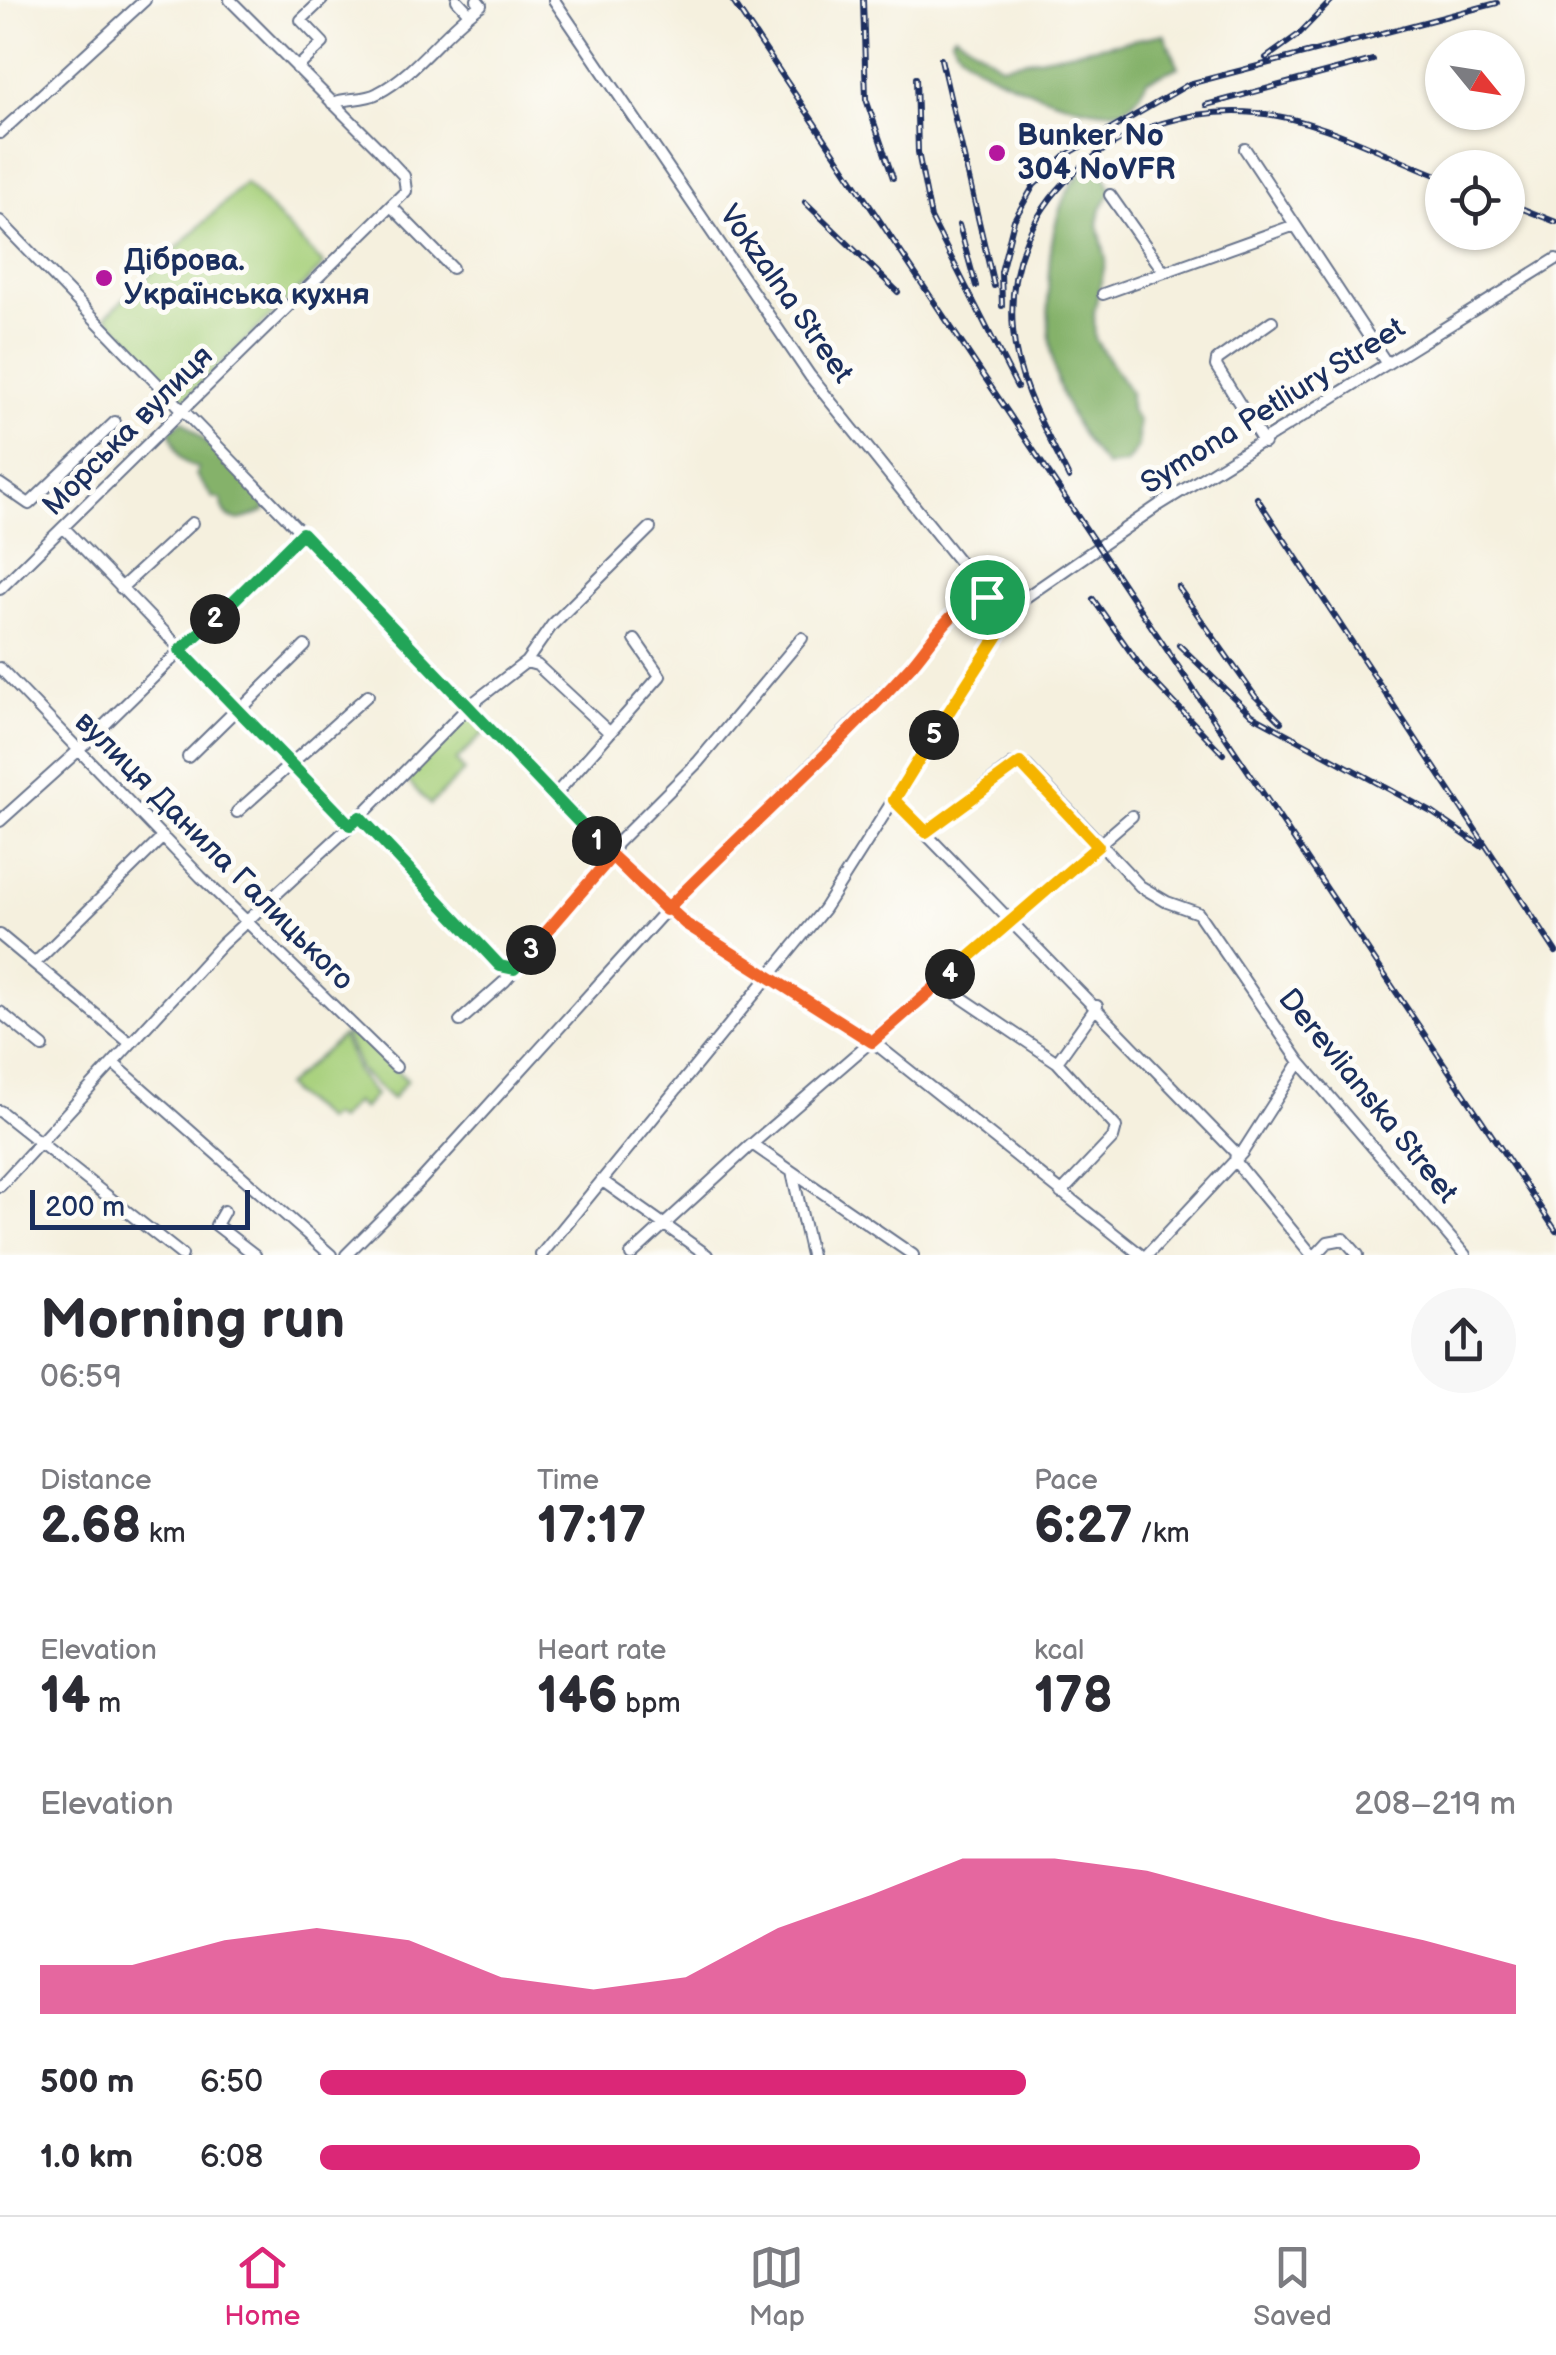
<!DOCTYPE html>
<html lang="en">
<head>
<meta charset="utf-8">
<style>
	:root { --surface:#fff; --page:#f7f7f7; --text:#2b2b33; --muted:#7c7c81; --line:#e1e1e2; --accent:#db2777 }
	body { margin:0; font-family:"Balsamiq Sans",sans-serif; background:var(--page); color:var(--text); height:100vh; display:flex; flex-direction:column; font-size:38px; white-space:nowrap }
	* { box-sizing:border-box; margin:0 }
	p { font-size:32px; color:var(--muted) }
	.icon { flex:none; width:55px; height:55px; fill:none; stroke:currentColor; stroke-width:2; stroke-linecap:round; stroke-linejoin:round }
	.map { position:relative; height:1255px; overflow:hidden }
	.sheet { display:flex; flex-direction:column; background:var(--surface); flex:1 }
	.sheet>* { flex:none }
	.needle { width:65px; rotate:120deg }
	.buttons { position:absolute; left:1425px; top:30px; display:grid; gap:20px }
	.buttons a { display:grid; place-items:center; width:100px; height:100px; border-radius:50%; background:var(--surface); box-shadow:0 2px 8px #0004; font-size:50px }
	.scale { position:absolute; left:30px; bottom:25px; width:220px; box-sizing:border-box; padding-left:10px; border:5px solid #1b2f5e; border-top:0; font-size:28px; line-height:35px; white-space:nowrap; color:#1b2f5e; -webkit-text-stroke:8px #fdfcf7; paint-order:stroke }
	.pin { position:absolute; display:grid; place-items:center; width:85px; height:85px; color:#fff; margin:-42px; border:5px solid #fff; border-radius:50%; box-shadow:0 2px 10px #0007 }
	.km { position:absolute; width:50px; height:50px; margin:-25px; border-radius:50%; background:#222; color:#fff; font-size:28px; line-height:50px; text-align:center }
	.round { display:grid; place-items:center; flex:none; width:105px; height:105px; border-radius:52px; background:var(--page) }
	.overview { display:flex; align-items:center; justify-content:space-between; height:170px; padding:0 40px }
	h1 { font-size:55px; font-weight:800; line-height:75px }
	.figures { display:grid; grid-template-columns:repeat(3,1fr); gap:15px; height:170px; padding:10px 40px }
	.figures div { display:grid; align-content:center }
	.figures b { font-size:50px; font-weight:800 }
	.figures small { font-size:28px; font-weight:400 }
	.figures p { font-size:28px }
	.chart { height:280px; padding:20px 40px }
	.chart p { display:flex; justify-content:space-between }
	.chart svg { width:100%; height:180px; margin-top:10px; fill:var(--accent); opacity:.7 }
	ul { padding:0 40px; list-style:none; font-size:32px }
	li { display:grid; grid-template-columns:160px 120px 1fr; align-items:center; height:75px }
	li i { height:25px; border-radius:12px; background:var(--accent) }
	.dock { display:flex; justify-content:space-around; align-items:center; height:140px; border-top:2px solid var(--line); background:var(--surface); font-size:28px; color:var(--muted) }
	.dock a { display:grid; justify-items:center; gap:5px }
	.dock .on { color:var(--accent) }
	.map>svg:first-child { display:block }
	.green { fill:#a7d07b; stroke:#61806c; stroke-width:2.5 }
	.forest { fill:#85b26b; stroke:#507064; stroke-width:2.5 }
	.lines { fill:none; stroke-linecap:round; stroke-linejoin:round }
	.minor-casing { stroke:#67738b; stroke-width:14 }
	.minor { stroke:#fff; stroke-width:10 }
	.rail-casing { stroke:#1b2f5e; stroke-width:6 }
	.rail { stroke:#fdfcf7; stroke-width:2.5; stroke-dasharray:8; stroke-linecap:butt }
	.split-1-casing { stroke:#fff; stroke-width:20 }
	.split-2-casing { stroke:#fff; stroke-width:20 }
	.split-3-casing { stroke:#fff; stroke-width:20 }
	.split-4-casing { stroke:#fff; stroke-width:20 }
	.split-5-casing { stroke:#fff; stroke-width:20 }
	.split-6-casing { stroke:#fff; stroke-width:20 }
	.split-1 { stroke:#f0652b; stroke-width:12 }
	.split-2 { stroke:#22a559; stroke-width:12 }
	.split-3 { stroke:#22a559; stroke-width:12 }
	.split-4 { stroke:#f0652b; stroke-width:12 }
	.split-5 { stroke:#f5b400; stroke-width:12 }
	.split-6 { stroke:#f5b400; stroke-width:12 }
	.poi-dot { fill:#b5179e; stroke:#fdfcf7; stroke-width:4 }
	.labels { text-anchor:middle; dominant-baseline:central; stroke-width:10; stroke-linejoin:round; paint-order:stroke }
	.poi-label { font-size:30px; font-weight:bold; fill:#1b2f5e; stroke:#fdfcf7; text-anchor:start }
	.street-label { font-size:30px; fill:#1b2f5e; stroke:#fdfcf7 }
</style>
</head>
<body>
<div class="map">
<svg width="1556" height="1255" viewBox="0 0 1556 1255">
	<rect width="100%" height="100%" fill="#fdfcf7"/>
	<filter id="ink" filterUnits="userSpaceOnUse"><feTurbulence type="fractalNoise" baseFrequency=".01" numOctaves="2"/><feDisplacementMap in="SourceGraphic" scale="20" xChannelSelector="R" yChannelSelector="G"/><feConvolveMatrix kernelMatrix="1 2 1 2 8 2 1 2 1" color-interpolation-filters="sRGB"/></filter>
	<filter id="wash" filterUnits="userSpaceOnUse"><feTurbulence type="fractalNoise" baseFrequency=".0048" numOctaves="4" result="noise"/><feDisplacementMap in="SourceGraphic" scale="40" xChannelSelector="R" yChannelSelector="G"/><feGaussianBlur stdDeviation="2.25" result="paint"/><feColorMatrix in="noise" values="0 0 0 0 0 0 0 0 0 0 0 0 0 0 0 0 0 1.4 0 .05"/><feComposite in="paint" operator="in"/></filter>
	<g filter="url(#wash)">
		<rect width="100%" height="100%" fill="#f5f0de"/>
		<path class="green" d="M245 183 324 265 185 399 106 316Z
			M469 713 486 731 456 761 464 771 430 805 405 778Z
			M356 1034 407 1080 392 1099 361 1072 345 1035Z
			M342 1036 358 1074 375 1095 363 1109 355 1102 338 1120 331 1116 325 1121C313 1106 297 1102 285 1086Z"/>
		<path class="forest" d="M955 34 1001 65 1164 34 1179 67 1147 80C1140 93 1136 103 1122 109 1091 120 990 78 965 57 959 53 955 44 951 38Z
			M1090 169 1105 175 1112 191 1101 208 1098 224 1106 260 1094 312 1095 339 1130 392V409L1138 421V447L1126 464 1106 466C1081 439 1064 408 1055 372 1044 325 1040 191 1090 169Z
			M183 420 255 490 265 502V511C245 520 225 529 221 499L213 498 196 475 198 468C176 462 177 450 170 430Z"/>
	</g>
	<g filter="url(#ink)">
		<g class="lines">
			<defs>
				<path id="minor" d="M457 0 469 13
					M554 0 810 376 994 605
					M297 68 323 43 301 20 322 0
					M332 103C347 97 364 101 378 93 418 72 444 30 481 5L477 0
					M0 133 145 0
					M1245 149 1387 364
					M1110 195 1164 272
					M393 208 452 268
					M0 221 666 910 872 1041 1141 1255
					M1103 294 1295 225
					M1264 443 1216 366 1217 360 1272 321
					M0 484 29 504 115 422
					M65 529 350 825
					M121 588 192 523
					M0 589 406 191 404 176 378 148 230 0
					M997 628 994 605 1013 606 1159 505 1556 259
					M526 662 537 665 609 732
					M0 668 201 877 396 1067
					M239 711 305 646
					M188 757 237 709
					M554 796 660 676 635 640
					M893 800 1236 1153 1235 1161 1312 1255
					M237 812 368 695
					M360 817 501 966 510 970 517 966
					M0 821 79 750 301 533
					M926 832 1013 764 1027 766 1140 886 1167 902 1198 913 1300 1062 1465 1255
					M0 935 130 1043
					M35 963 163 837
					M940 983 1057 1062 1116 1127 1113 1138 1061 1193
					M0 1012 43 1047
					M460 1021 505 981 612 856 616 844 698 762 802 638
					M1057 1062 1097 1006
					M113 1063 331 1255
					M0 1111 182 1255
					M752 1144 913 1255
					M792 1172 811 1255
					M604 1182 707 1255
					M0 1186 222 944 360 817 469 706 526 662 552 625 650 528
					M224 1211 216 1225 255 1255
					M346 1255 422 1179 666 910 910 666C931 641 952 604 987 597
					M541 1255 824 909 1020 601
					M631 1255 752 1144 1132 816
					M1147 1255 1242 1153 1300 1062
					M1316 1255 1328 1242 1344 1239 1358 1255"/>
			</defs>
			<use href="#minor" class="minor-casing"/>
			<use href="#minor" class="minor"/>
			<defs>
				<path id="rail" d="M732 0 1556 1231
					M863 0 866 99 893 178
					M1266 58 1298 35 1332 0
					M941 59 994 286
					M916 78 918 152 931 218 1017 387
					M1206 105 1373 60
					M805 202 898 292
					M1508 203 1556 222
					M959 225 976 286
					M1002 306 1001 272 1014 220 1034 185 1068 154 1189 84 1497 3
					M1069 478C1046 431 1017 384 1013 330 1001 193 1128 102 1256 113 1319 118 1384 155 1442 177
					M1257 498 1556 952
					M1178 587 1255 696 1281 722
					M1093 599 1144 671 1223 754
					M1179 645 1252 715 1433 813 1481 846"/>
			</defs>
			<use href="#rail" class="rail-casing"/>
			<use href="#rail" class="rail"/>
		</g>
	</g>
	<g class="lines" filter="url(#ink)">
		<defs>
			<path id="split-1" d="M597 841 666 910C747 828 833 752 910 667 932 643 951 603 987 597"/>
			<path id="split-2" d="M215 619 302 533 597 841"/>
			<path id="split-3" d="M215 619 180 650 350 825 360 817 500 966 514 969 531 950"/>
			<path id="split-4" d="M531 950 612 856 686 924 872 1042 950 974"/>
			<path id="split-5" d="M934 735 894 800 926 832 1020 763 1098 846 950 974"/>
			<path id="split-6" d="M934 735 1020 601 1003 608 987 597"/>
		</defs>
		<use href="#split-1" class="split-1-casing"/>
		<use href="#split-2" class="split-2-casing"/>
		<use href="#split-3" class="split-3-casing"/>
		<use href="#split-4" class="split-4-casing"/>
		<use href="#split-5" class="split-5-casing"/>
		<use href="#split-6" class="split-6-casing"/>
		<use href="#split-1" class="split-1"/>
		<use href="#split-2" class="split-2"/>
		<use href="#split-3" class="split-3"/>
		<use href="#split-4" class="split-4"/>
		<use href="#split-5" class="split-5"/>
		<use href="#split-6" class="split-6"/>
	</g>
	<g class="poi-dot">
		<circle cx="997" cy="153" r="10"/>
		<circle cx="104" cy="278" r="10"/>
	</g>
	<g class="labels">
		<g class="poi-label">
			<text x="1017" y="136">Bunker No<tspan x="1017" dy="34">304 NoVFR</tspan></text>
			<text x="124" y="261">Діброва.<tspan x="124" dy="34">Українська кухня</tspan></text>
		</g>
		<g class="street-label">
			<text transform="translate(786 294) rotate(55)">Vokzalna Street</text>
			<text transform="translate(1273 406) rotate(-32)">Symona Petliury Street</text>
			<text transform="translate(128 431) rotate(-45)">Морська вулиця</text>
			<text transform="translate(214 851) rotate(45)">вулиця Данила Галицького</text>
			<text transform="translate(1368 1096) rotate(51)">Derevlianska Street</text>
		</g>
	</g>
</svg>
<div class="buttons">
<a><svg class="needle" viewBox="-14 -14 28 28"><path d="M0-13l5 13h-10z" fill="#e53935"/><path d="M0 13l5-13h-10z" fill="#7c7c81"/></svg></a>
<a><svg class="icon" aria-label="locate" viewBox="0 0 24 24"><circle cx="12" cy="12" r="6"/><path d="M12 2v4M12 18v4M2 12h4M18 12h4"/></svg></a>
</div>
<div class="scale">200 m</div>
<div class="pin" style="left:987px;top:597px;background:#1e9e55"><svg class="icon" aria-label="arrive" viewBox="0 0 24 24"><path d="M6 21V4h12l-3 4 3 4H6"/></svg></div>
<b class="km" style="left:597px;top:841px">1</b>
<b class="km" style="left:215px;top:619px">2</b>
<b class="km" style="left:531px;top:950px">3</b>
<b class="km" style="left:950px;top:974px">4</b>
<b class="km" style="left:934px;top:735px">5</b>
</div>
<section class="sheet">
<div class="overview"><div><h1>Morning run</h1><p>06:59</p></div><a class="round"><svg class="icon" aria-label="share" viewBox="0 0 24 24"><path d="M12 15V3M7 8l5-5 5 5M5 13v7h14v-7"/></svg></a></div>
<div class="figures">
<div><p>Distance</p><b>2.68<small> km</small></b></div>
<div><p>Time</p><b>17:17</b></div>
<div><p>Pace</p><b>6:27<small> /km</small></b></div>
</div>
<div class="figures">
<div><p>Elevation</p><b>14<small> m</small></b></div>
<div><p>Heart rate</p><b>146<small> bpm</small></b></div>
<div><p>kcal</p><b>178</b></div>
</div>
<div class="chart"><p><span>Elevation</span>208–219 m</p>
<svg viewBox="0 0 160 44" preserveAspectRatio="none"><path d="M0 44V32L10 32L20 26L30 23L40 26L50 35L60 38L70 35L80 23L90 15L100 6L110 6L120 9L130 15L140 21L150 26L160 32V44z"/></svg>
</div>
<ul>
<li><b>500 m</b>6:50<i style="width:59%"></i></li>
<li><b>1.0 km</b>6:08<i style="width:92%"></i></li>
</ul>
</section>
<nav class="dock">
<a class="on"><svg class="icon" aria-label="home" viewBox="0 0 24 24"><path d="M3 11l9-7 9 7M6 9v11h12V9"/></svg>Home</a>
<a><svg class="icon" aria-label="map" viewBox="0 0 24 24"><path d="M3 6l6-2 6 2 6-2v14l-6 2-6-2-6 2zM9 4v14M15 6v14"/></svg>Map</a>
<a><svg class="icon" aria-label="saved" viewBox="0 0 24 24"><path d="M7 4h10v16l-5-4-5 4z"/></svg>Saved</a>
</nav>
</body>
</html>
